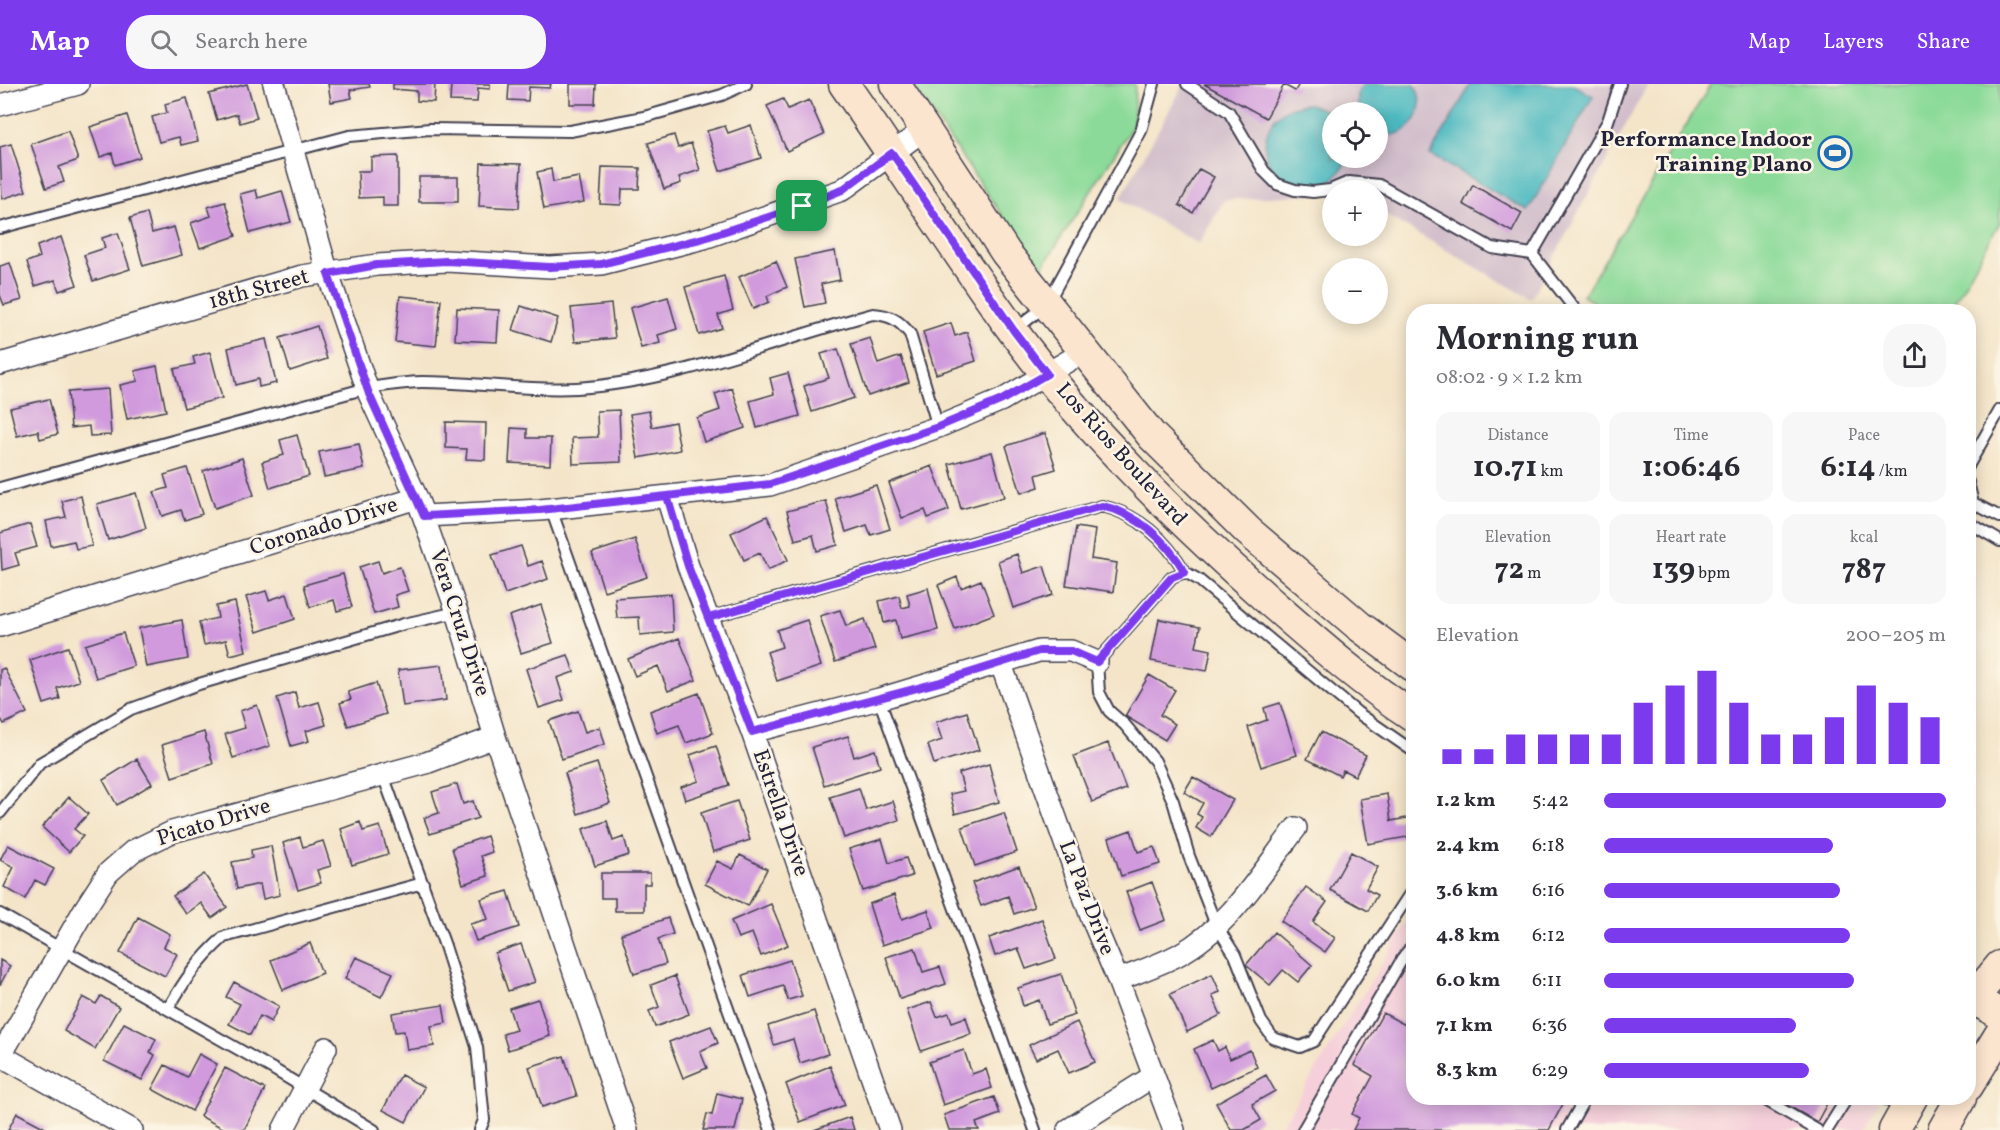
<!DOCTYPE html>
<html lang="en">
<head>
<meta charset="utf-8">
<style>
	:root { --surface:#fff; --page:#f7f7f7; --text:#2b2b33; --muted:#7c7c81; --accent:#7c3aed }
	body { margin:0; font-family:Vollkorn,serif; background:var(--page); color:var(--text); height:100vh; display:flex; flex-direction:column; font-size:22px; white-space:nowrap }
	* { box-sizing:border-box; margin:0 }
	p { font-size:20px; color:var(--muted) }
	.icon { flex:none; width:33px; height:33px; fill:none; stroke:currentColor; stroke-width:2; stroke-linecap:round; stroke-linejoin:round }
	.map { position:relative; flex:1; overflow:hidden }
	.details { position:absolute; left:1406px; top:220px; width:570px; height:801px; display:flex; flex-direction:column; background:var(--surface); border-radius:24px; box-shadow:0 3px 15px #0003 }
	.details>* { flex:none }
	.tools { position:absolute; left:1322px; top:18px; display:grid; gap:12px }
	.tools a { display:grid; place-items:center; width:66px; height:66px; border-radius:50%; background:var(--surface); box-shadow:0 3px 15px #0003; font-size:30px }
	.pin { position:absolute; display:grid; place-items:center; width:51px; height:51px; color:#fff; margin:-26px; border-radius:12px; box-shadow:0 3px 9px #0006 }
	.round { display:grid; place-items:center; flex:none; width:63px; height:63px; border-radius:24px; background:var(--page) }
	.headline { display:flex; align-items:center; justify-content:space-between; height:102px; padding:0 30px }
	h1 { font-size:33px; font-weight:700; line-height:45px }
	.metrics { display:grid; grid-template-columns:repeat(3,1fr); gap:9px; height:102px; padding:6px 30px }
	.metrics div { display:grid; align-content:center; border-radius:15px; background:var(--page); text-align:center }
	.metrics b { font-size:30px; font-weight:700 }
	.metrics small { font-size:16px; font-weight:400 }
	.metrics p { font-size:16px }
	.chart { height:168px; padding:12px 30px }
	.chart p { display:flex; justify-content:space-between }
	.chart svg { width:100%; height:108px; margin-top:6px; stroke:var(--accent); stroke-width:6 }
	ul { padding:0 30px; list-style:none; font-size:20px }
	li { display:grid; grid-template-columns:96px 72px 1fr; align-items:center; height:45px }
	li i { height:15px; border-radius:8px; background:var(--accent) }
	header { display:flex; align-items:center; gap:36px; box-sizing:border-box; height:84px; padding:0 30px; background:var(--accent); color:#fff }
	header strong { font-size:28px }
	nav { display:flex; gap:33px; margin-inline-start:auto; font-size:21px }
	.search { width:420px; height:54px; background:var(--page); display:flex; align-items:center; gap:15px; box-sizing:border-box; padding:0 21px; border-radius:24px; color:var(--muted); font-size:22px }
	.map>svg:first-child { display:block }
	.built { fill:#f5cfda }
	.industrial { fill:#d1bdcb; fill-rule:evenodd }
	.green { fill:#8bda99; stroke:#567e6a; stroke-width:1.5 }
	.water { fill:#49b8c0; stroke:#366d7e; stroke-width:1.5 }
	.building { fill:#d09add }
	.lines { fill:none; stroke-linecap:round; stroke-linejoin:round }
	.service-casing { stroke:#423f50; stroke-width:14 }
	.minor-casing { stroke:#423f50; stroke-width:24 }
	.secondary-casing { stroke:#423f50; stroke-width:33 }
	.service { stroke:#fff; stroke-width:10 }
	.minor { stroke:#fff; stroke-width:21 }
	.secondary { stroke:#fce5cf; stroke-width:30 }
	.route-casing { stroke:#fff; stroke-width:12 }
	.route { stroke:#7c3aed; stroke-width:8 }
	.labels { text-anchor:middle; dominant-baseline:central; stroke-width:5; stroke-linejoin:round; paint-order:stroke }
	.poi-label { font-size:22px; font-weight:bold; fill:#22223b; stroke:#fcf5e5; text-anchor:end }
	.street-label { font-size:22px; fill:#22223b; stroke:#fcf5e5 }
</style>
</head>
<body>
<header>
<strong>Map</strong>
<div class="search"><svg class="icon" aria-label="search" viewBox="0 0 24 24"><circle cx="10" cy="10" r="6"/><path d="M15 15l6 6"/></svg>Search here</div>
<nav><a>Map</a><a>Layers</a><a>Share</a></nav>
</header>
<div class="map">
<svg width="2000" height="1046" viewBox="0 0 2000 1046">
	<rect width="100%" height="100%" fill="#fcf5e5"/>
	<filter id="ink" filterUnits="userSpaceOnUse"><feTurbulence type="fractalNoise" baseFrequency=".0167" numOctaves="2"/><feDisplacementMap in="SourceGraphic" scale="12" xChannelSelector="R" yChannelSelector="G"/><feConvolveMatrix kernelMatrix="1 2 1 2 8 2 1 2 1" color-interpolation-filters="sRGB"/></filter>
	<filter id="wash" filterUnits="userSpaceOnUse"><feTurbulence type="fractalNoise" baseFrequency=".008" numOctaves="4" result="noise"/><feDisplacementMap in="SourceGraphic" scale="24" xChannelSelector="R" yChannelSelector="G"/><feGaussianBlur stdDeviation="1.35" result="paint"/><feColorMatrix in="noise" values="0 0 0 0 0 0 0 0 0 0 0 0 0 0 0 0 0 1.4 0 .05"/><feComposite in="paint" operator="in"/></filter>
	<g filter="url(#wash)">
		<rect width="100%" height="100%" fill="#f4e5c9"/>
		<path class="built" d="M1413 829V1014H1881L1863 1046H1279Z"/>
		<path class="industrial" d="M1184 0H1648L1531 215 1377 126V106H1332V109L1224 116 1199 160 1120 115ZM1332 28H1377V74H1332Z"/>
		<path class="green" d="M912 0H1135L1134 40 1040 187Z
			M1711 0H2000V138L1949 228H1609L1583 212Z"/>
		<path class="water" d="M1363 0H1414C1431 27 1408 59 1377 49V28H1358V9Z
			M1471 0H1572L1593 12 1528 127 1430 71Z
			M1309 20 1332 29V74H1347C1327 131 1242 95 1271 41 1279 26 1293 21 1309 20Z"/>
		<g id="blocks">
			<path class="building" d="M247 0 257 34 240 39 237 30 217 36 209 10Z
				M328 0H369L370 3 350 6 352 14 331 18Z
				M393 0H435L434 18 417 17V7L393 5Z
				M451 0H490V5L478 4 477 18 450 17Z
				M509 0H551L550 4 529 3 528 17 508 16Z
				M570 0H596L595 20H570Z
				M1204 0H1299L1295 7 1284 1 1266 34Z
				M187 14 198 57 181 61 179 53 159 58 152 33 167 29 165 20Z
				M783 15 788 25 809 16 824 50 787 67 767 22Z
				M127 31 140 73 115 81 112 69 100 73 90 43Z
				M751 41 761 74 720 87 707 47 725 42 728 49Z
				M68 47 78 76 59 83 64 98 46 104 31 60Z
				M674 51 678 64 691 59 700 86 679 93 681 99 664 105 648 59Z
				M11 60 26 107 2 115 0 63Z
				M398 72V122H383V113L359 114 358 87H371V73Z
				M481 79 521 80 519 124 479 122Z
				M602 83 640 84 639 105H622L621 121 600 120Z
				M551 85 553 98 579 93 584 118 544 125 537 88Z
				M1199 85 1214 93 1193 129 1179 121Z
				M419 93H458V118H419Z
				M1473 101 1522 129 1512 148 1463 120Z
				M256 106 258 114 282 107 291 138 250 149 240 110Z
				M225 118 236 152 200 164 191 139 211 132 208 123Z
				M147 129 152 149 174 143 182 171 143 182 130 134Z
				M118 149 130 185 93 197 84 171 105 164 102 154Z
				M61 153 77 201 59 207 55 196 35 202 27 178 40 173 37 162Z
				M835 167 840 196 821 200 825 219 805 223 795 175Z
				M776 177 787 203 767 212 769 218 753 225 739 193Z
				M10 179 22 216 4 221 0 211V182Z
				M724 192 733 226 718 231 722 244 699 251 685 203Z
				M400 212 441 216 436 262 395 258Z
				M668 213 677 245 658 251 660 259 641 264 630 224Z
				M611 220 615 254 575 258 571 224Z
				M521 222 558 234 551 258 513 246Z
				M457 224 499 226 497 258 455 256Z
				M951 239 955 252 967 248 976 277 936 290 923 248Z
				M317 242 327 275 290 287 280 254Z
				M870 254 878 280 901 272 909 298 868 312 851 260Z
				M266 255 276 299 259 303 258 295 236 301 228 264Z
				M838 265 854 314 812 328 804 302 829 294 821 270Z
				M210 268 222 314 184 324 174 285 195 280 193 273Z
				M157 282 166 327 127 335 120 301 138 297 135 287Z
				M788 289 800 332 757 344 750 317 774 310 770 294Z
				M732 304 745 344 704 358 697 334 720 326 715 310Z
				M108 305 111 351 90 352 89 342 71 344 68 308Z
				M49 315 58 350 40 355 38 347 17 352 10 324Z
				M619 326 621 378 573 380 572 354 598 353 597 327Z
				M649 327 652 343 675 338 680 366 638 374 630 330Z
				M446 338 486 339 485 376 466 375 467 365 446 364Z
				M511 344 527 345V354H551L550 381 509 379Z
				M1045 349 1056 385 1036 391 1039 403 1021 409 1006 362Z
				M297 351 309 392 270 404 262 378 284 371 280 356Z
				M359 360 364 385 324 393 319 368Z
				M992 368 1004 413 961 425 949 380Z
				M242 374 254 411 215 424 203 387Z
				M932 382 949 426 928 434 925 426 902 434 889 399Z
				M187 384 202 430 185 436 181 426 162 432 154 408 168 404 164 391Z
				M876 401 890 445 871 451 867 441 846 448 835 414Z
				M136 409 146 444 108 456 97 420Z
				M81 412 92 462 76 465 74 457 51 462 46 437 66 433 62 417Z
				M826 417 838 461 817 467 813 451 795 456 787 427Z
				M767 432 788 476 768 486 760 469 744 476 731 449Z
				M30 440 37 463 15 469 19 481 2 486 0 449Z
				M1076 443 1095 446 1091 475 1117 479 1113 508 1066 501Z
				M635 455 647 493 604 507 592 469Z
				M521 462 528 482 542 477 548 495 505 510 492 471Z
				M1017 470 1023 489 1044 482 1053 511 1013 524 998 477Z
				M378 477 382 489 400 483 408 507 395 511 398 523 374 530 359 483Z
				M343 490 352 523 337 527 334 516 310 523 304 501Z
				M957 493 961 504 981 496 994 530 955 545 938 501Z
				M928 504 938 546 900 555 896 536 884 539 879 517 899 512 902 524 910 522 907 510Z
				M266 507 269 516 287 510 295 535 257 548 246 513Z
				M671 510 673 548 640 551 639 533 617 534 615 514Z
				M235 518 246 567 230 571 226 556 204 561 199 538 218 534 216 522Z
				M541 521 553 559 521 569 509 532Z
				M840 526 846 542 865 535 875 565 835 578 820 532Z
				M1159 535 1200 543 1196 563 1211 566 1207 587 1151 577Z
				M182 536 188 575 146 583 139 544Z
				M807 536 821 582 777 597 767 568 782 563 777 546Z
				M123 549 134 582 96 594 85 561Z
				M679 554 696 596 668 607 658 582 635 592 628 575Z
				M68 563 79 597 57 604 60 615 44 620 30 576Z
				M568 571 574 588 557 594 564 616 539 624 526 585Z
				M442 581 446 616 403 622 398 586Z
				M4 584 27 629 4 640 0 633V586Z
				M1149 591 1175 606 1160 631 1175 640 1165 656 1125 632Z
				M376 599 386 630 348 642 340 619 351 615 348 608Z
				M295 608 299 624 319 618 326 641 306 647 309 657 291 662 277 614Z
				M699 609 713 649 686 659 679 641 657 649 650 627Z
				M1280 619 1297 671 1261 683 1248 643 1267 636 1264 624Z
				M257 621 270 662 233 674 225 650 245 644 240 627Z
				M578 627 585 648 600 643 605 660 562 675 549 637Z
				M967 628 979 666 934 680 928 661 942 656 936 638Z
				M204 648 213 680 172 693 162 661Z
				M1321 648 1366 671 1355 692 1343 686 1340 692 1307 675Z
				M848 652 854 673 875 666 880 683 824 701 812 663Z
				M1108 659 1126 705 1092 718 1074 672Z
				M716 662 729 701 685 716 681 703 699 697 690 671Z
				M137 675 152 700 117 721 103 696Z
				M597 679 610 719 578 730 565 689Z
				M989 680 999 718 955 730 950 710 964 707 959 689Z
				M1193 693 1233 716 1211 753 1196 744 1202 733 1197 730 1203 719 1184 708Z
				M457 700 463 720 473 717 478 734 430 750 424 734 439 729 432 708Z
				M859 704 866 726 893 717 899 736 844 754 830 713Z
				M1387 710 1391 737 1412 733 1413 752 1368 760 1360 715Z
				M69 713 88 730 74 745 83 752 69 768 42 743Z
				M737 717 750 756 713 768 701 729Z
				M1004 729 1017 768 975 782 962 743Z
				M607 737 613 757 624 753 629 771 595 782 583 745Z
				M360 738 363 747 380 742 388 770 352 781 341 745Z
				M1131 746 1138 768 1154 763 1160 780 1121 792 1109 754Z
				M487 752 492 768 481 772 488 792 463 800 452 764Z
				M300 753 303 763 323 757 331 782 317 786 321 799 298 806 283 759Z
				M882 755 889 779 906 774 912 792 863 807 849 765Z
				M8 761 54 785 45 801 35 796 25 815 4 803 14 783 0 776Z
				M271 762 280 811 263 815 260 800 237 805 232 778 252 774 251 766Z
				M1351 768 1378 783 1366 805 1377 811 1368 827 1330 806Z
				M740 771 767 785 748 822 705 800 717 777 733 785Z
				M1019 782 1034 823 1014 830 1008 812 981 822 972 799Z
				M601 789H650V800H644V827H615V814H601Z
				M204 790 227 823 212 834 201 819 186 830 173 812Z
				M1152 798 1166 836 1140 846 1126 808Z
				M1306 803 1327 818 1313 838 1335 854 1325 868 1281 837Z
				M508 807 519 843 476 857 470 840 488 835 481 815Z
				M894 811 902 835 928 826 934 844 882 861 869 820Z
				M771 820 788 861 761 872 752 849 738 854 731 837Z
				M138 833 170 850 164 863 177 870 165 892 120 869Z
				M668 834 673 850 658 855 666 880 634 890 621 850Z
				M1042 835 1056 875 1026 885 1018 864 995 872 989 854Z
				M1274 848 1312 881 1298 898 1283 886 1270 901 1246 881Z
				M310 859 322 889 283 906 271 876Z
				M521 860 535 898 508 907 495 869Z
				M915 864 923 888 940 883 946 900 900 915 886 873Z
				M356 873 393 889 381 913 345 895Z
				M0 876 10 882 0 901Z
				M790 876 802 912 788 916 783 902 750 913 743 891Z
				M1061 890 1075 931 1047 940 1039 916 1023 922 1018 904Z
				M1212 890 1220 908 1212 911 1221 931 1187 948 1170 910Z
				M675 892 689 930 655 943 649 927 659 923 651 901Z
				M234 898 279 922 271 938 260 932 250 951 229 940 240 920 226 913Z
				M101 912 119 923 95 965 64 947 83 913 96 920Z
				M538 915 550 952 508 966 503 950 516 946 509 924Z
				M931 918 937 933 949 929 952 938 966 933 971 950 921 967 907 926Z
				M443 921 446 939 431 942 434 962 407 966 404 947 395 948 392 929Z
				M814 927 828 970 800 979 793 955 774 961 768 942Z
				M1383 929 1411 944 1413 941V1014H1556L1564 1018 1549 1046H1353L1359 1034 1352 1030 1373 992 1354 981Z
				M1077 938 1095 978 1069 989 1058 965 1036 975 1029 961Z
				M124 939 156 955 150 968 155 971 142 996 104 977Z
				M711 942 718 959 700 967 707 984 683 994 669 958Z
				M1213 956 1218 967 1225 963 1230 975 1250 966 1257 983 1211 1004 1194 965Z
				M964 966 972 990 986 985 992 1004 943 1021 929 978Z
				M199 970 217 980 192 1027 152 1005 165 981 187 993Z
				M564 972 577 1012 542 1023 529 983Z
				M830 982 845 1021 800 1038 786 1000Z
				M225 984 265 1005 244 1046H226L200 1032Z
				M401 991 424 1003 406 1038 383 1026Z
				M1266 991 1275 1007 1252 1020 1261 1036 1244 1046H1231L1216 1019Z
				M717 1009 742 1015 735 1046H703L707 1030 712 1031Z
				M994 1013 1000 1030 976 1039 979 1046H949L944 1031Z
				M1791 1014H1830L1817 1038 1787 1021Z
				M17 1029 49 1046H8Z
				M850 1033 854 1046H814Z"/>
		</g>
	</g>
	<g filter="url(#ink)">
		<use href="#blocks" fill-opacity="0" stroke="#423f50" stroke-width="1.5"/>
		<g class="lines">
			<defs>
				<path id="service" d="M1187 0 1229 28 1264 87 1277 100 1295 106 1313 108 1330 106 1349 98 1379 101 1492 164 1532 170
					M0 144 349 52 430 45 570 47 644 33 722 11 746 0
					M1577 228 1532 170 1608 37 1620 0
					M1014 247 1047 220 1141 47 1154 0
					M1968 382 2000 326
					M1968 398 1973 419 2000 433
					M0 404 367 304C385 302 404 298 422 298 473 298 525 307 577 304 679 297 774 256 873 230 890 231 899 236 910 250L938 343
					M551 425 771 1046
					M1968 438 2000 457
					M708 534 1102 422C1138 430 1166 456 1185 488
					M879 615 1035 1046
					M1413 667 1358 629 1199 496 1185 488 1172 493 1097 578 1099 608 1109 627 1125 641 1155 677 1173 717 1189 772 1216 841 1235 871 1261 937 1273 954 1300 963 1314 957 1413 805
					M383 691 445 862 477 963 484 1036 480 1046
					M0 729 40 679 131 625 199 600 404 540 457 528
					M0 830 273 985 374 1046
					M168 925C184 897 199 875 224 853L423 799
					M1762 1014 1817 1046
					M1884 1014 1905 1025
					M1303 1046 1404 872 1413 861
					M1567 1046 1585 1014
					M1827 1046 1847 1014"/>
				<path id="minor" d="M274 0 328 190 369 310 417 414 457 528 495 653 627 1046
					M0 21 78 0
					M0 280 302 192 377 181 446 177 550 183 601 180 704 154 842 106 925 45
					M667 413 688 482 752 648 890 1046
					M0 542 417 414 424 432 540 426 770 401 938 343 1002 316 1085 267
					M1001 580 1092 835 1118 896 1174 1046
					M752 648 879 615 1039 567H1071L1097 578
					M1118 896C1138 888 1159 881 1178 871 1229 844 1262 788 1296 744
					M0 971 132 1046
					M1 971 84 826 108 789 133 767 172 748 426 679 495 653
					M283 1046 326 964
					M1068 1046 1152 993"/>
				<path id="secondary" d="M844 0C901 82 954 166 1013 247 1086 346 1176 434 1268 516 1315 557 1361 598 1413 632
					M895 0 1006 169 1152 352 1248 447 1359 542 1413 582
					M1968 912 2000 930
					M1968 921 2000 882
					M1968 1002 2000 950
					M1894 1046 1912 1014
					M1943 1046 1961 1014"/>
			</defs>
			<use href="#service" class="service-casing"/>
			<use href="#minor" class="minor-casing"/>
			<use href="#secondary" class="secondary-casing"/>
			<use href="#service" class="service"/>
			<use href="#minor" class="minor"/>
			<use href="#secondary" class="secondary"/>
		</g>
	</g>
	<g class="lines" filter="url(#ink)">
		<defs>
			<path id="route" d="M802 122 704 154 601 180 550 183 446 177 377 181 328 190 369 310 424 432 540 426 667 412 688 482 752 648 940 598 1039 567H1071L1097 578 1172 493 1185 488C1166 456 1138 430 1102 422L708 534 688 482 667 412 770 400 938 343 1002 316 1047 290 1014 247 892 69 842 106 802 122"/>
		</defs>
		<use href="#route" class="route-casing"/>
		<use href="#route" class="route"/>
	</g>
	<defs>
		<symbol id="stadium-ring" viewBox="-11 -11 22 22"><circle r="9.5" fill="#fcf5e5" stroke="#1f6fb2" stroke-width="1.5"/><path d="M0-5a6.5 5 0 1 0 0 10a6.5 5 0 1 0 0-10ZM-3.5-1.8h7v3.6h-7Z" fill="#1f6fb2"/></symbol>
	</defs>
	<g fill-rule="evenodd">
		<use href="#stadium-ring" x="1816" y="50" width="38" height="38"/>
	</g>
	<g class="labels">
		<g class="poi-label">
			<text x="1812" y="56">Performance Indoor<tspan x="1812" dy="25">Training Plano</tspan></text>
		</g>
		<g class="street-label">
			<text transform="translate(259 206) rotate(-15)">18th Street</text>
			<text transform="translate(1121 371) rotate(48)">Los Rios Boulevard</text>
			<text transform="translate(324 443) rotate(-17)">Coronado Drive</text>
			<text transform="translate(459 539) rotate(72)">Vera Cruz Drive</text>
			<text transform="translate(780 729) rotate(71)">Estrella Drive</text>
			<text transform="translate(214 739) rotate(-17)">Picato Drive</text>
			<text transform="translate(1086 814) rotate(69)">La Paz Drive</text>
		</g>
	</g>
</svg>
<div class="tools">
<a><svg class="icon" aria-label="locate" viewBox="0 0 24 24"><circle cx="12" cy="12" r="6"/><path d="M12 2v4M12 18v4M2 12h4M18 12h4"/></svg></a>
<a>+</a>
<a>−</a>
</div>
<div class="pin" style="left:802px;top:122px;background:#1e9e55"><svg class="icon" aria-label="arrive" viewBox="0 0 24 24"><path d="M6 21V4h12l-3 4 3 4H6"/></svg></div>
<section class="details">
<div class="headline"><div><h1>Morning run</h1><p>08:02 · 9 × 1.2 km</p></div><a class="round"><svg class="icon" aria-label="share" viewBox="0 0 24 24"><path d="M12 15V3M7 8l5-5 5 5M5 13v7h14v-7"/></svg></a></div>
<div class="metrics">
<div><p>Distance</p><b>10.71<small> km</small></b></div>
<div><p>Time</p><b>1:06:46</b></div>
<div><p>Pace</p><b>6:14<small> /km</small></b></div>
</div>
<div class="metrics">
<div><p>Elevation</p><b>72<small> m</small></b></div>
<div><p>Heart rate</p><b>139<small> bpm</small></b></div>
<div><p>kcal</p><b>787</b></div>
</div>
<div class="chart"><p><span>Elevation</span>200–205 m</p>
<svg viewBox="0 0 160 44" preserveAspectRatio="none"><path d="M5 44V38M15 44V38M25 44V32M35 44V32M45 44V32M55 44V32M65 44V19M75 44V12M85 44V6M95 44V19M105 44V32M115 44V32M125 44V25M135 44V12M145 44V19M155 44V25"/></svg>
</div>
<ul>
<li><b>1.2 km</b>5:42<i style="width:100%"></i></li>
<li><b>2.4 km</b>6:18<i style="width:67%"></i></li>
<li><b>3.6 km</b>6:16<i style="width:69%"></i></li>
<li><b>4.8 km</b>6:12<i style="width:72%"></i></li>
<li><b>6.0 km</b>6:11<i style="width:73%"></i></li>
<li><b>7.1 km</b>6:36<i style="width:56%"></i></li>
<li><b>8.3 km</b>6:29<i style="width:60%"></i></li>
</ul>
</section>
</div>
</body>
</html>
